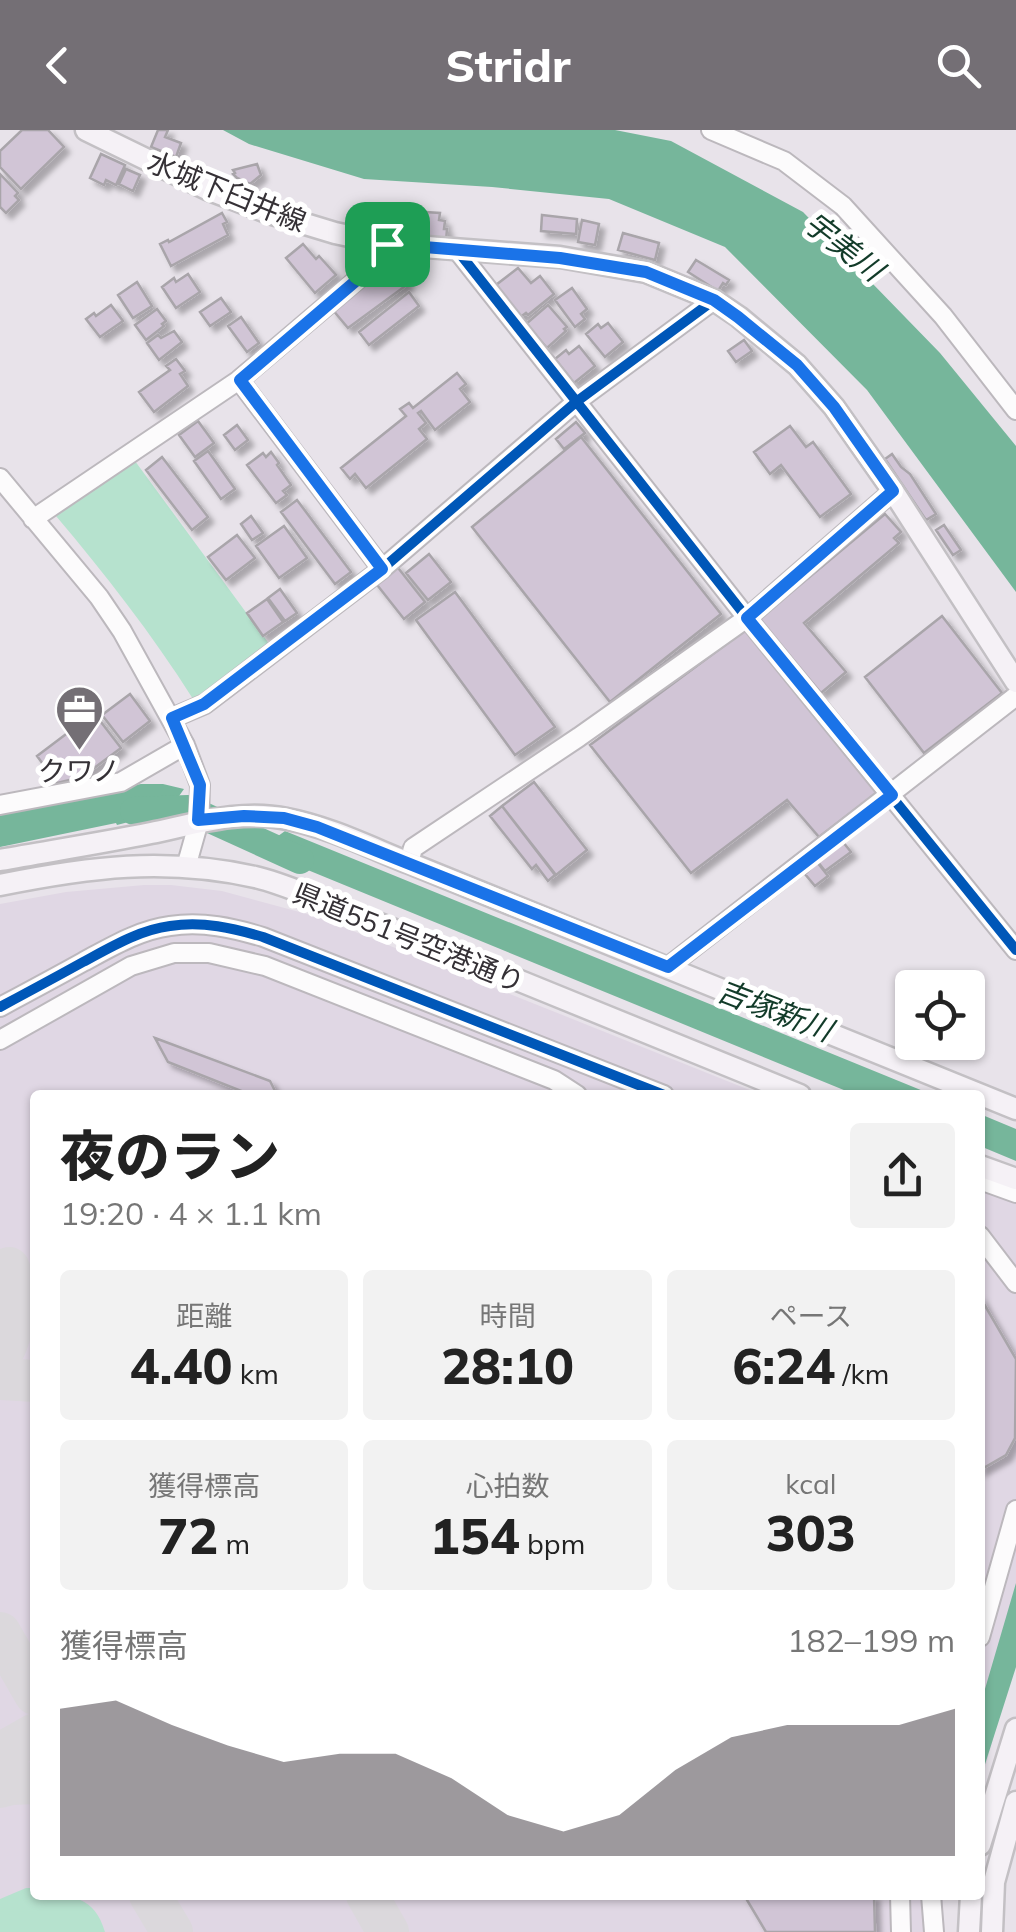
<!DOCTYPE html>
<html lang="ja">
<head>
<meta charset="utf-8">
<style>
	:root { --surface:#fff; --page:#f2f2f2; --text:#222; --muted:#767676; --accent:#746f75 }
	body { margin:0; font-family:Mulish,"Noto Sans JP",sans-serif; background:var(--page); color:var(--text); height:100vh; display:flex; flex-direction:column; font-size:38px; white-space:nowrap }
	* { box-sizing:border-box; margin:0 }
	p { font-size:32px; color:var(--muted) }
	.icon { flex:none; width:55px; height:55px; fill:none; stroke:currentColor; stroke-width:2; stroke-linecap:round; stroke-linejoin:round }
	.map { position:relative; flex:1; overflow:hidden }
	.drawer { position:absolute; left:30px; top:960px; width:955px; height:810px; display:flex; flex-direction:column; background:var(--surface); border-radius:10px; box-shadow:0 2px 8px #0004 }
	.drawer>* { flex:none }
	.buttons { position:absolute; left:895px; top:840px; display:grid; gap:20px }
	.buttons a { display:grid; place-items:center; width:90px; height:90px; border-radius:10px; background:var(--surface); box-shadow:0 2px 8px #0004; font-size:50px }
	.pin { position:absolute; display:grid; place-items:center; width:85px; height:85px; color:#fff; margin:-42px; border-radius:20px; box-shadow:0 5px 15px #0006 }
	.round { display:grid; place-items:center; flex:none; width:105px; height:105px; border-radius:10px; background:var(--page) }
	.overview { display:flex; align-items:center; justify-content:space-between; height:170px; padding:0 30px }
	h1 { font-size:55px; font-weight:800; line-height:75px }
	.stats { display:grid; grid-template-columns:repeat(3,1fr); gap:15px; height:170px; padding:10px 30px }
	.stats div { display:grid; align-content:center; border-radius:10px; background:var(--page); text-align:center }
	.stats b { font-size:50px; font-weight:800 }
	.stats small { font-size:28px; font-weight:400 }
	.stats p { font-size:28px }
	.chart { height:280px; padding:20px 30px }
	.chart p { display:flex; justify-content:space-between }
	.chart svg { width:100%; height:180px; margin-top:10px; fill:var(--accent); opacity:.7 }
	header { display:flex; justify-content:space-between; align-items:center; height:130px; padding:0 30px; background:var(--accent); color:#fff; font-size:45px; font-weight:800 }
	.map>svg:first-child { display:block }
	.built { fill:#e0d7e4 }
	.green { fill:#b6e2ce }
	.water { fill:#76b69b }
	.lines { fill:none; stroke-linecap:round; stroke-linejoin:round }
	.river { stroke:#76b69b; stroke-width:28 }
	.taxiway { stroke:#dbd8dc; stroke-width:42 }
	.building { fill:#d1c5d6; stroke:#a9a5aa; stroke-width:2.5; filter:url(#shadow) }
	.minor-casing { stroke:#bcb8bd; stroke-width:22 }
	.major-casing { stroke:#c3c0c4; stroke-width:25 }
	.minor { stroke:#fcfbfc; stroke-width:18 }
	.major { stroke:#f5f1f6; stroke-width:20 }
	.cycleway-casing { stroke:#fff; stroke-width:16 }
	.cycleway { stroke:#0057b8; stroke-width:10 }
	.route-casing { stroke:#fff; stroke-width:20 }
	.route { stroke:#1a73e8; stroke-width:12 }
	.labels { text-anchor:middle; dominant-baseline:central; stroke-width:10; stroke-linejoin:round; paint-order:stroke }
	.street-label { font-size:28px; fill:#353136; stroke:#fff }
	.poi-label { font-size:28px; fill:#353136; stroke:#fff }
	.water-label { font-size:30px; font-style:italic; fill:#123b29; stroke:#fff }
</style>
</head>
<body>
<header><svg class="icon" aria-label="back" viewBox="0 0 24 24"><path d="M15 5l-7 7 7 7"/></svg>Stridr<svg class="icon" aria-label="search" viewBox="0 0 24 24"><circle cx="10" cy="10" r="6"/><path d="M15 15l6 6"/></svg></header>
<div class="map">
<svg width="1016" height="1802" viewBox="0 0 1016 1802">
	<defs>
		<filter id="shadow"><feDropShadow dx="5.5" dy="5.5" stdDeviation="2.5" flood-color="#0004"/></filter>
	</defs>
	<rect width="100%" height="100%" fill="#e8e3ea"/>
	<path class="built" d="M144 755H171L222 761 318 787 762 965H35V1765H943V1802H0V774L66 762Z
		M980 1053 1016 1068V1523L980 1657Z"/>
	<path class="green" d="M135 331 270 515 193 569C152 504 105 444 56 386Z
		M26 1758H35V1765C69 1765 94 1764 105 1802H0V1769Z"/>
	<path class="water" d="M223 0H615L671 11 803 82 940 223 1016 316V462L867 260 725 117 609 69 492 57 364 49 249 14Z
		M141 654H163L184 659 162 690 144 688 117 695 116 693 0 717V681Z
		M285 701 933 965H856L259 720Z
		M980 984 1016 999V1031L980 1016Z
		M1016 1453V1537L980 1650V1576Z"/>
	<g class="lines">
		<path class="river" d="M134 681 188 679 300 730"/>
		<path class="taxiway" d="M0 1228C16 1198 19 1171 9 1138
			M0 1249 35 1251
			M0 1503 35 1564
			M0 1624 35 1604
			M0 1657 12 1654 35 1653
			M150 1765 172 1802
			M367 1765 388 1802"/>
	</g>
	<path class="building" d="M22 0H48L64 17 21 59 0 37V21Z
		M158 0H168L165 7 181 13 176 27 151 17Z
		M101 24 125 35 116 55 106 50 104 55 90 48Z
		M257 34 261 45 250 54 237 48 233 44 235 43 233 40Z
		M126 39 140 45 133 61 119 54Z
		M0 44 18 63 15 66 19 70 6 83 0 77Z
		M425 82 440 83 439 90 445 91 444 99H447L446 110 422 107Z
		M222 83 227 92 223 94 228 105 171 136 160 114 168 110 169 112Z
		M542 85 577 89 576 104 541 101Z
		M582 90 599 94 595 115 578 112Z
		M623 103 659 113 655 130 618 120Z
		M303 114 316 129 319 126 336 145 315 163 286 128Z
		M392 129 408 154 348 198 332 179Z
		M696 130 729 150 726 155 723 153 718 161 688 142Z
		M518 138 531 153 540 146 554 164 528 185 526 183 519 188 492 158Z
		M188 144 200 162 176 178 162 157 174 148 176 152Z
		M137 152 152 176 133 188 118 165Z
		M572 158 587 179 581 184 585 189 575 197 555 170Z
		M409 162 419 176 369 215 359 202Z
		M221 168 231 182 210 196 200 182Z
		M111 175 123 191 100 207 86 189 94 183 96 186Z
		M548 175 567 197 564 199 566 201 547 218 526 194Z
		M157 179 166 191 162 194 164 196 146 210 135 195Z
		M241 187 259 213 247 222 228 196Z
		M608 193 623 212 605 227 586 204 598 194 601 198Z
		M174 201 182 212 159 230 147 213 158 205 161 208Z
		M744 210 752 221 736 232 728 221Z
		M579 216 595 236 574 253 555 229 566 220 569 224Z
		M176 229 185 241 180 244 188 256 154 282 139 262 170 240 166 236Z
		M457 243 466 254 460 259 470 272 435 300 421 281 418 283 426 293 419 299 427 309 366 358 355 344 350 349 341 338 406 286 400 279 409 273 413 278Z
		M198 291 214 313 195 327 179 305Z
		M576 292 585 303 564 319 556 309Z
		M237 295 248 310 235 320 224 305Z
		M790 296 806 317 813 312 851 364 820 387 781 335 770 344 754 322Z
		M581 307 721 484 610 572 472 397Z
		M208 321 235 359 221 369 194 331Z
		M271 322 279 333 277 335 291 355 283 361 287 365 276 373 247 335 263 323 266 327Z
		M892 324 901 337 910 344 936 384 926 390 885 329Z
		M162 327 208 387 192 400 146 340Z
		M297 370 351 442 335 454 281 382Z
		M885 384 901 402 894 408 899 413 804 493 846 542 821 563 759 489Z
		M251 386 263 403 252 410 241 394Z
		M944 395 961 420 953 425 936 400Z
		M284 396 307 428 279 448 256 416Z
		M237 405 255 428 226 450 208 427Z
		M429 424 451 452 428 470 406 443Z
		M395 434 425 472 404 489 374 451Z
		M280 459 297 483 285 491 268 468Z
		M455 462 555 597 515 625 416 490Z
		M267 469 283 492 263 506 247 483Z
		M942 486 1002 563 924 623 865 547Z
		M748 498 878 662 819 707 787 670 691 743 590 615Z
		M130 564 150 591 123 612 102 585Z
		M94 583 121 618 82 647 57 653 37 626Z
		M534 652 587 720 556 745 502 676Z
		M502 676 555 745 548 751 536 735 532 739 490 686Z
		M843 712 851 722 825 741 818 732Z
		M817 732 828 746 815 756 805 744Z
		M155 908 270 951 277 965H246L244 962 168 932Z
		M980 1167 1016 1229 1015 1308 1006 1325 980 1340Z
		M744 1765H874L875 1802H766Z"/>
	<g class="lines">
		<defs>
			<path id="minor" d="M711 0 784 31 843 76 943 186 1016 280
				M457 120 747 488 1016 820
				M239 250 382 439
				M0 348 99 467 122 501 185 615 200 655 199 691 186 737
				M33 389 239 250 385 126 387 114
				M172 588 205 574 382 439 576 272 714 170
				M0 675 121 652 185 615
				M409 733 413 718 579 607 747 488 893 361
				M668 837 1016 566
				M0 877C28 862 56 847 83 832 111 817 139 800 170 796 203 791 233 798 263 807L664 965
				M0 910 131 836 174 823H209L265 836 554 950 577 965
				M980 1050 1016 1063
				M980 1106 1016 1153
				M980 1507 1016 1380
				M900 1765 901 1802
				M931 1765 934 1802"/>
			<path id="major" d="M86 0 207 59 269 83 335 103 387 114 560 127 646 142 714 170 739 187 797 235 834 277 893 361 1016 552
				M0 730C50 721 101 713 151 703 195 694 241 679 287 689 329 697 369 717 409 733L1016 979
				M0 755C89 737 165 727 255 747 277 752 300 762 321 770L800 965
				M980 1036 1016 1049
				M980 1715 1016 1599
				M969 1802 971 1765
				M992 1802 994 1752 1016 1672"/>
		</defs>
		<use href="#minor" class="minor-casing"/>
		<use href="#major" class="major-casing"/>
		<use href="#minor" class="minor"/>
		<use href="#major" class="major"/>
		<defs>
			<path id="cycleway" d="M457 120 747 488 1016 820
				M172 588 205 574 382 439 576 272 714 170
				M0 877C28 862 56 847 83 832 111 817 139 800 170 796 203 791 233 798 263 807L664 965"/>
		</defs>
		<use href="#cycleway" class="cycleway-casing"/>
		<use href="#cycleway" class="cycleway"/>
	</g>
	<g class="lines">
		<defs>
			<path id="route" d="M387 114 560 128 646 142 714 170 738 187 797 235 834 277 893 361 747 488 892 665 668 837 317 697 284 688 244 686 198 690 200 655 172 588 204 574 382 439 240 250 385 126Z"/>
		</defs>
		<use href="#route" class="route-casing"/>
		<use href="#route" class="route"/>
	</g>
	<defs>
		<symbol id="office-pin" viewBox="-11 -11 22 30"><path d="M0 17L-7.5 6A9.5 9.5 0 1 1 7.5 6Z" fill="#746f75" stroke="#fff"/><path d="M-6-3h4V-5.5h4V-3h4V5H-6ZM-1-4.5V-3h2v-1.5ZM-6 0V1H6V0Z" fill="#fff"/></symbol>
	</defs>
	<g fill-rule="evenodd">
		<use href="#office-pin" x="52" y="552" width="55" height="75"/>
	</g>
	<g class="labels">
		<g class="street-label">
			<text transform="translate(227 61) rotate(22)">水城下臼井線</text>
			<text transform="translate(409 807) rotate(22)">県道551号空港通り</text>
		</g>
		<g class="poi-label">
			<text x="79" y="640">クワノ</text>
		</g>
		<g class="water-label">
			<text transform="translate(844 116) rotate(38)">宇美川</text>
			<text transform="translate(775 880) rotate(21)">吉塚新川</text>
		</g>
	</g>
</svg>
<div class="buttons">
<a><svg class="icon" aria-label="locate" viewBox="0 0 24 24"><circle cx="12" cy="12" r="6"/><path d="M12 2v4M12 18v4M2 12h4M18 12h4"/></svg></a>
</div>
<div class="pin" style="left:387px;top:114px;background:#1e9e55"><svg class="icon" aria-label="arrive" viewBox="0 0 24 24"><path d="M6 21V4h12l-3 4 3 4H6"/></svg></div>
<section class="drawer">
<div class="overview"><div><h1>夜のラン</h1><p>19:20 · 4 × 1.1 km</p></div><a class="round"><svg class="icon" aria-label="share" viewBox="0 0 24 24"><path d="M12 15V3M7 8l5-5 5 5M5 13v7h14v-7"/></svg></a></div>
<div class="stats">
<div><p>距離</p><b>4.40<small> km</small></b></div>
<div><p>時間</p><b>28:10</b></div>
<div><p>ペース</p><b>6:24<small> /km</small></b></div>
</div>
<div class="stats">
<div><p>獲得標高</p><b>72<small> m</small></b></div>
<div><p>心拍数</p><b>154<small> bpm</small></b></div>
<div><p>kcal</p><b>303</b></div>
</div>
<div class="chart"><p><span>獲得標高</span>182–199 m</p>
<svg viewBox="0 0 160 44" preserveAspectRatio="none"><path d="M0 44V8L10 6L20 12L30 17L40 21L50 19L60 19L70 25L80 34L90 38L100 34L110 23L120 15L130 12L140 12L150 12L160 8V44z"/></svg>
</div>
</section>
</div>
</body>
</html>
